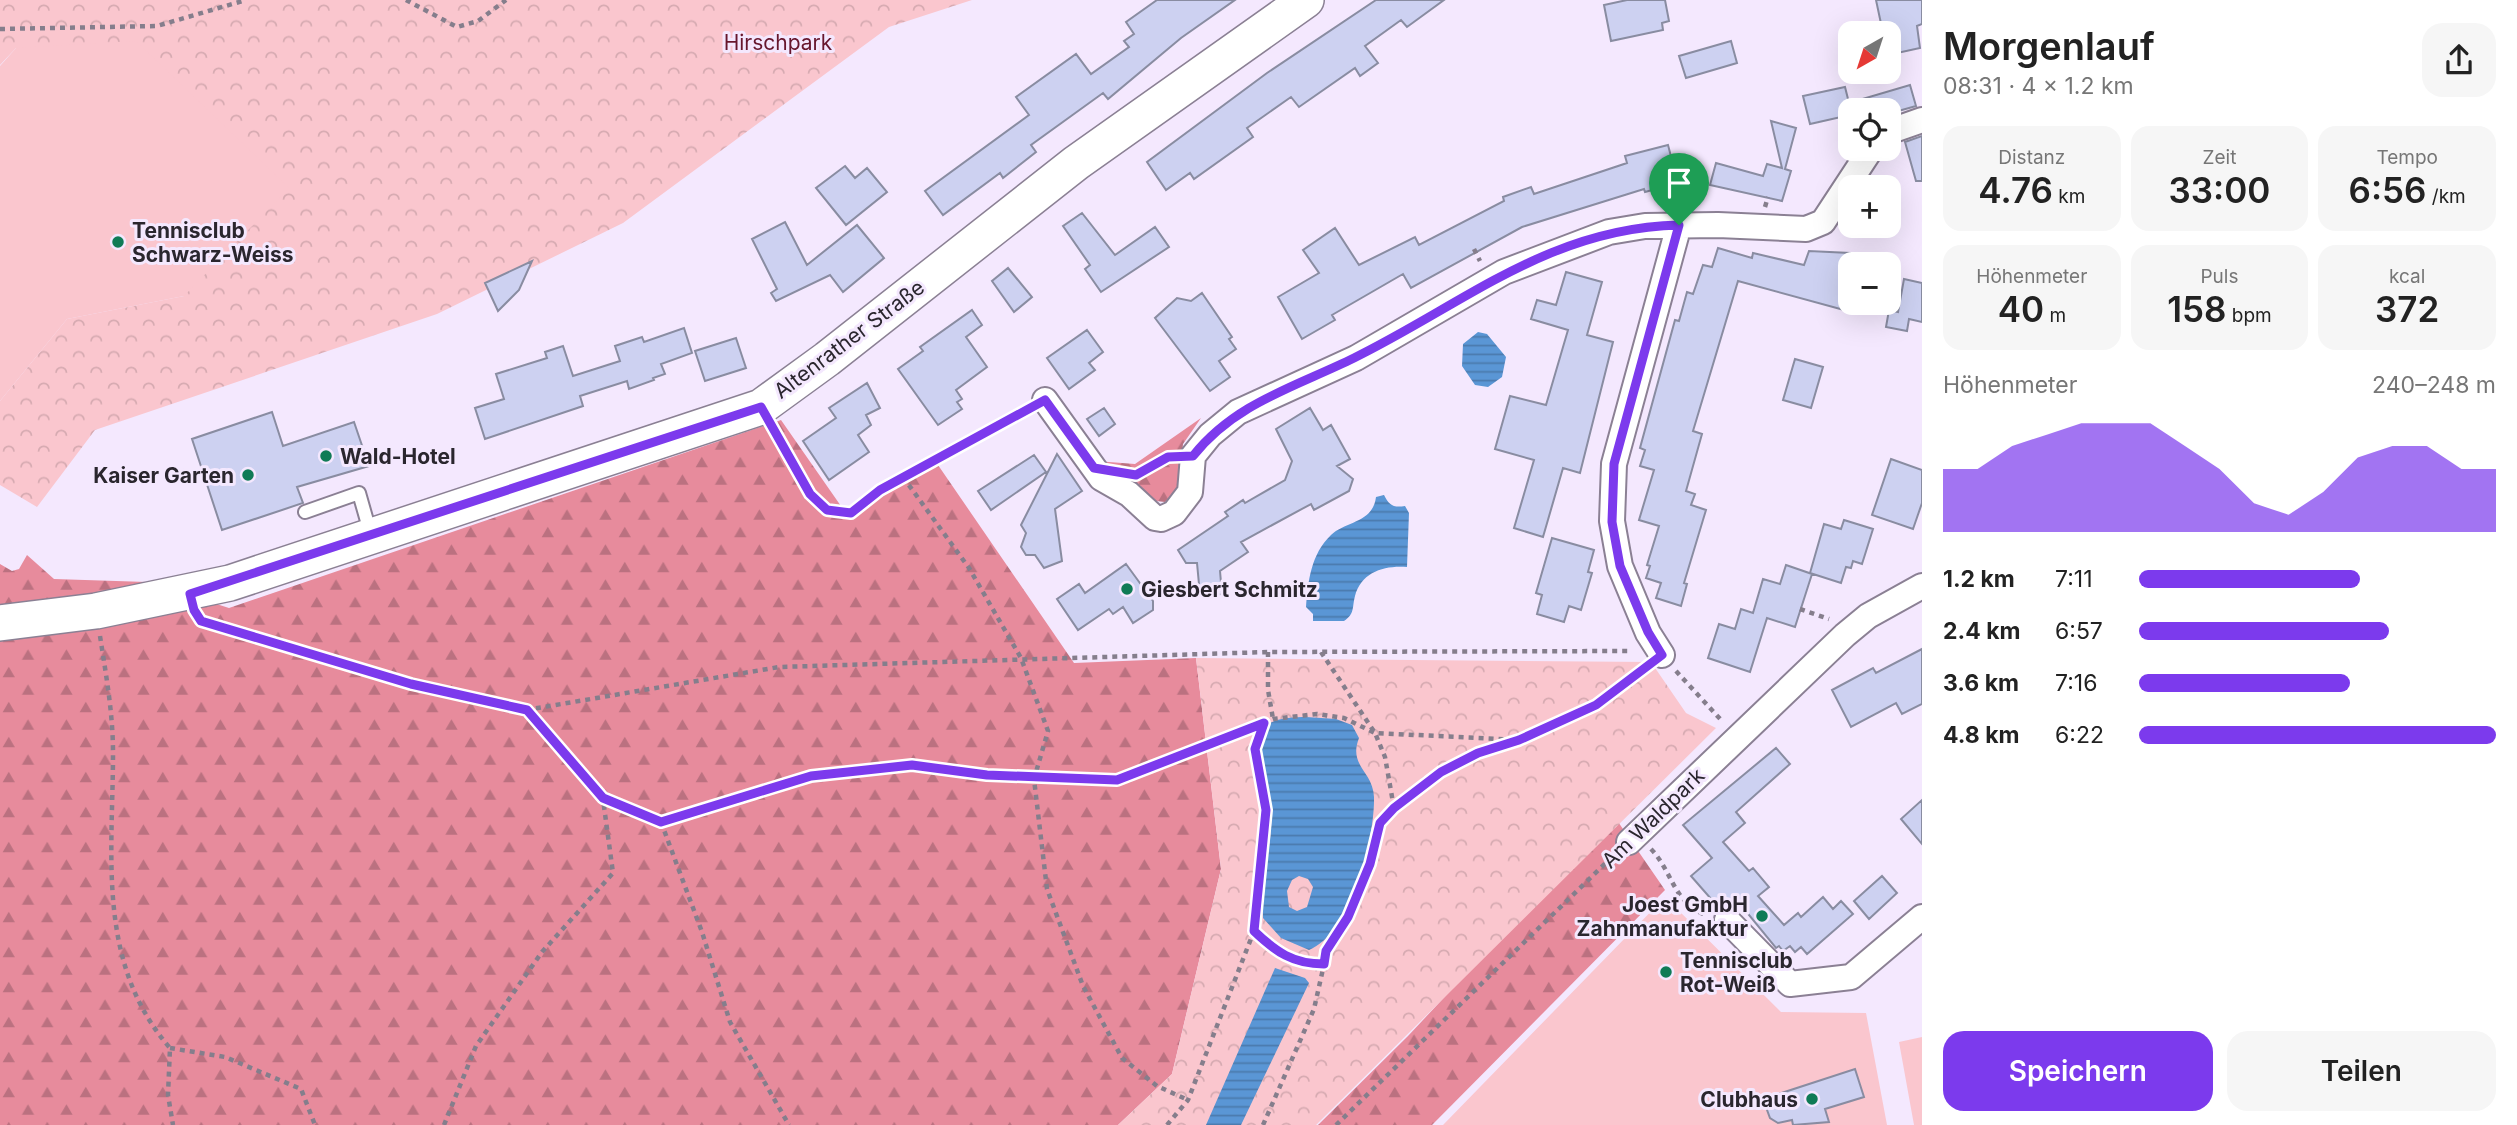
<!DOCTYPE html>
<html lang="de">
<head>
<meta charset="utf-8">
<style>
	:root { --surface:#fff; --page:#f6f6f6; --text:#222; --muted:#767676; --accent:#7c3aed }
	body { margin:0; font-family:Inter,sans-serif; background:var(--page); color:var(--text); height:100vh; display:flex; flex-direction:column; font-size:26px; white-space:nowrap }
	* { box-sizing:border-box; margin:0 }
	p { font-size:23px; color:var(--muted) }
	.icon { flex:none; width:38px; height:38px; fill:none; stroke:currentColor; stroke-width:2; stroke-linecap:round; stroke-linejoin:round }
	.map { position:relative; flex:1; overflow:hidden }
	.side { display:flex; flex-direction:column; background:var(--surface); width:595px }
	.side>* { flex:none }
	.needle { width:46px; rotate:219deg }
	.fabs { position:absolute; left:1838px; top:21px; display:grid; gap:14px }
	.fabs a { display:grid; place-items:center; width:63px; height:63px; border-radius:14px; background:var(--surface); box-shadow:0 7px 28px #0002; font-size:35px }
	.pin { position:absolute; display:grid; place-items:center; width:60px; height:60px; color:#fff; margin:-72px -30px; border-radius:50% 50% 50% 0; rotate:-45deg; box-shadow:0 0 7px #0007 }
	.pin .icon { rotate:45deg }
	.round { display:grid; place-items:center; flex:none; width:74px; height:74px; border-radius:21px; background:var(--page) }
	.head { display:flex; align-items:center; justify-content:space-between; height:119px; padding:0 21px }
	h1 { font-size:38px; font-weight:600; line-height:52px }
	.metrics { display:grid; grid-template-columns:repeat(3,1fr); gap:10px; height:119px; padding:7px 21px }
	.metrics div { display:grid; align-content:center; border-radius:18px; background:var(--page); text-align:center }
	.metrics b { font-size:35px; font-weight:600 }
	.metrics small { font-size:19px; font-weight:400 }
	.metrics p { font-size:19px }
	.chart { height:196px; padding:14px 21px }
	.chart p { display:flex; justify-content:space-between }
	.chart svg { width:100%; height:126px; margin-top:7px; fill:var(--accent); opacity:.7 }
	.action { display:flex; gap:14px; margin-top:auto; padding:14px 21px }
	.action a { flex:1; height:80px; border-radius:21px; background:var(--accent); color:#fff; font-size:28px; font-weight:600; line-height:80px; text-align:center }
	.action a+a { background:var(--page); color:var(--text) }
	ul { padding:0 21px; list-style:none; font-size:23px }
	li { display:grid; grid-template-columns:112px 84px 1fr; align-items:center; height:52px }
	li i { height:18px; border-radius:9px; background:var(--accent) }
	main { display:flex; flex:1; min-height:0 }
	.map>svg:first-child { display:block }
	.forest { fill:url(#forest-firs) }
	.park { fill:url(#park-crowns) }
	.pitch { fill:#fac6ce }
	.water { fill:url(#water-rules); fill-rule:evenodd }
	.building { fill:#cdd1f1; stroke:#898ca1; stroke-width:2 }
	.lines { fill:none; stroke-linecap:round; stroke-linejoin:round }
	.lane-casing { stroke:#8b8094; stroke-width:16 }
	.street-casing { stroke:#8b8094; stroke-width:28 }
	.secondary-casing { stroke:#8b8094; stroke-width:38 }
	.path { stroke:#857e8c; stroke-width:4.5; stroke-dasharray:5 5; stroke-linecap:butt }
	.lane { stroke:#fff; stroke-width:12 }
	.street { stroke:#fff; stroke-width:24 }
	.secondary { stroke:#fff; stroke-width:35 }
	.route-casing { stroke:#fff; stroke-width:14 }
	.route { stroke:#7c3aed; stroke-width:9 }
	.poi-dot { fill:#107b56; stroke:#f4e8fe; stroke-width:2.5 }
	.labels { text-anchor:middle; dominant-baseline:central; stroke-width:6; stroke-linejoin:round; paint-order:stroke }
	.park-label { font-size:21px; fill:#67162d; stroke:#f4e8fe }
	.poi-label { font-size:21px; font-weight:bold; fill:#2a262e; stroke:#f4e8fe; text-anchor:start }
	.street-label { font-size:21px; fill:#2a262e; stroke:#f4e8fe }
</style>
</head>
<body>
<main>
<div class="map">
<svg width="1922" height="1125" viewBox="0 0 1922 1125">
	<defs>
		<pattern id="forest-firs" width="22" height="20" patternUnits="userSpaceOnUse" patternTransform="scale(1.75)"><rect width="22" height="20" fill="#e78b9c"/><path d="M5 1l3.5 6h-7zM16 11l3.5 6h-7z" fill="#bb7180"/></pattern>
		<pattern id="park-crowns" width="20" height="18" patternUnits="userSpaceOnUse" patternTransform="scale(1.75)"><rect width="20" height="18" fill="#fac6ce"/><path d="M2 6a3 3 0 1 1 6 0M12 15a3 3 0 1 1 6 0" fill="none" stroke="#d6aab1"/></pattern>
		<pattern id="water-rules" width="6" height="5" patternUnits="userSpaceOnUse" patternTransform="scale(1.75)"><rect width="6" height="5" fill="#5a96d5"/><path d="M0 2.5h6" fill="none" stroke="#4b7aad"/></pattern>
	</defs>
	<rect width="100%" height="100%" fill="#f4e8fe"/>
	<path class="forest" d="M1201 418 1183 444 1182 454 1165 455 1135 472 1096 461 1135 464Z
		M781 420 850 519 883 494 938 465 1074 663 1196 658 1221 869 1172 1074 1118 1125H0V564L12 571 19 569 27 555 54 579 147 582 229 608Z
		M1167 460H1181L1179 486 1165 502 1156 501 1106 471 1135 478Z
		M1614 816 1665 890 1432 1125H1318L1408 1036Z"/>
	<path class="park" d="M0 0H972L889 27 623 223 437 314 95 430 37 507 0 485V401L67 319 184 296 16 48 0 65Z
		M1196 658 1651 662 1686 713 1716 728 1316 1125H1118L1172 1074 1221 869Z"/>
	<path class="pitch" d="M136 41 289 188 184 296 67 319 0 401V66L16 48Z
		M1665 897 1781 1012 1866 1013 1887 1125H1443Z
		M1922 1037V1125H1914L1899 1042Z"/>
	<path class="water" d="M1478 332 1487 334 1506 357 1502 377 1488 387 1475 385 1462 366 1463 344Z
		M1384 495C1389 505 1393 508 1405 506L1409 513 1407 567C1385 565 1361 572 1355 596 1352 607 1355 614 1344 621H1313V614L1306 607C1308 581 1311 554 1331 535 1346 521 1373 523 1376 497Z
		M1306 717 1336 719 1352 725 1359 738C1348 766 1373 771 1374 797 1375 839 1351 934 1309 950L1281 938 1263 918C1260 880 1274 843 1271 805 1270 783 1246 746 1265 727 1273 718 1294 717 1306 717ZM1299 876 1308 879 1313 887 1307 907 1297 911 1289 907 1287 891 1292 880Z
		M1275 968 1305 978 1309 983 1241 1125H1206Z"/>
	<path class="building" d="M1157 0H1235L1181 38 1108 99 1103 93 1031 145 1036 152 1003 178 1000 173 943 215 925 191 1029 115 1016 97 1076 54 1091 74 1129 47 1124 41 1134 34 1126 22Z
		M1376 0H1444L1407 27 1401 20 1365 46 1378 63 1360 76 1355 68 1299 107 1291 97 1247 128 1253 137 1194 179 1190 173 1166 190 1147 162 1267 73Z
		M1627 0H1665L1669 21 1662 23 1663 30 1611 41 1604 5Z
		M1876 0H1922V24L1917 26 1920 48 1888 55V33H1883Z
		M1731 41 1737 63 1686 78 1679 56Z
		M1910 85 1916 106 1888 114V110H1850V115L1810 124 1803 96 1845 87 1849 103Z
		M1771 121 1796 128 1785 169 1791 171 1782 201 1710 185 1716 163 1763 176 1767 164 1782 168Z
		M1922 136V181H1916L1905 142Z
		M1668 145 1678 183 1645 192 1644 189 1522 227 1411 288 1403 274 1332 315 1335 320 1302 339 1278 297 1319 273 1303 250 1335 228 1359 265 1415 237 1419 245 1504 201 1503 197 1531 187 1534 194 1627 163 1625 156Z
		M845 166 855 178 867 168 887 192 846 225 816 188Z
		M1082 213 1115 255 1155 227 1169 247 1101 292 1085 269 1090 265 1063 226Z
		M785 222 807 265 857 225 884 258 843 292 830 275 776 301 771 293 777 289 752 239Z
		M1718 248 1752 258 1753 253 1804 265 1809 251 1850 253V289L1844 310 1738 281 1693 431 1702 434 1686 491 1695 494 1691 505 1706 510 1684 583 1687 584 1681 606 1656 598 1661 583 1646 578 1650 566 1647 565 1659 526 1639 520 1654 470 1640 466 1645 450 1640 448 1675 320 1679 321 1687 292 1693 294 1703 265 1712 267Z
		M532 261 519 290 498 311 485 283Z
		M1008 268 1032 297 1014 312 992 281Z
		M1566 272 1602 282 1587 335 1613 342 1580 473 1563 468 1543 537 1514 528 1534 460 1495 449 1510 396 1546 405 1568 330 1531 319 1537 300 1556 305Z
		M1904 279 1922 283V322L1909 319 1907 331 1886 327 1889 310 1898 312Z
		M1202 293 1232 337 1229 339 1236 349 1219 361 1230 377 1210 391 1155 318 1177 298 1191 301Z
		M972 310 982 325 966 337 987 367 956 390 962 399 957 402 962 409 938 425 898 369 923 351 920 347Z
		M684 328 692 353 661 364 665 374 653 378 654 380 629 389 627 381 580 396 583 406 485 439 475 408 504 399 496 374 547 358 545 352 563 346 573 376 620 361 615 346 642 337 644 342Z
		M1087 330 1103 352 1089 363 1095 370 1069 389 1047 358Z
		M736 338 746 368 705 381 695 351Z
		M1795 359 1823 367 1811 408 1783 400Z
		M867 383 880 408 866 415 871 425 858 435 869 452 829 480 803 441 836 418 829 408Z
		M1104 408 1115 424 1099 436 1087 419Z
		M1310 408 1323 430 1331 425 1350 459 1337 466 1353 479 1349 491 1314 510 1311 504 1241 542 1248 552 1220 571 1222 594 1200 595 1197 563H1186L1178 550 1228 516 1225 512 1243 500 1245 503 1285 480 1292 461 1276 429Z
		M272 412 283 446 354 422 369 466 297 487 303 503 222 530 192 439Z
		M1057 454 1082 491 1055 509 1062 561 1044 568 1035 555H1026L1021 547 1026 533 1021 525Z
		M1034 455 1046 472 991 510 978 491Z
		M1891 459 1922 470V503L1913 529 1872 515Z
		M1844 520 1873 529 1862 564 1853 561 1851 568 1846 567 1841 583 1810 573 1824 524 1841 529Z
		M1552 538 1594 550 1588 572 1592 573 1581 610 1569 606 1564 622 1537 614 1542 595 1536 593Z
		M1126 564 1153 601V610L1133 623 1123 607 1113 614 1109 609 1078 630 1057 599 1079 584 1085 593Z
		M1786 565 1812 574 1795 627 1767 618 1750 672 1708 658 1719 624 1735 629 1741 609 1753 613 1763 579 1780 584Z
		M1922 649V704L1902 714 1896 703 1851 727 1832 690 1873 668 1876 673Z
		M1776 748 1790 764 1736 812 1745 823 1723 842 1749 871 1753 868 1769 887 1758 896 1784 925 1798 913 1801 917 1823 897 1833 909 1841 901 1853 914 1807 954 1801 947 1795 952 1790 946 1783 951 1779 946 1776 948 1736 899 1719 908 1691 876 1712 858 1683 825Z
		M1922 800V844L1901 819Z
		M1882 876 1897 893 1869 919 1854 901Z
		M1855 1069 1864 1097 1825 1109 1829 1122 1793 1125 1792 1120 1778 1123 1770 1118 1763 1099Z"/>
	<g class="lines">
		<defs>
			<path id="lane" d="M305 512 359 493 371 535"/>
			<path id="street" d="M1888 132 1922 120
				M1045 400 1101 478 1129 494 1155 518 1161 519 1174 513 1190 492 1193 456 1210 435 1238 412 1356 358 1504 272 1609 232 1645 226 1718 225 1806 229 1823 222 1871 149
				M1662 655 1648 633 1620 566 1612 521 1614 464 1679 225
				M1629 842 1845 635 1868 616 1922 586
				M1727 920 1790 984 1851 977 1922 917"/>
			<path id="secondary" d="M0 623 96 611 230 583 761 407 827 359 1076 163 1306 0"/>
		</defs>
		<use href="#lane" class="lane-casing"/>
		<use href="#street" class="street-casing"/>
		<use href="#secondary" class="secondary-casing"/>
		<path class="path" d="M406 0 457 27 478 21 506 0
			M0 29 157 26 246 0
			M1765 207 1768 197
			M1474 249 1480 261
			M774 429 810 494 821 506 851 513 880 490 1025 411
			M1139 474 1171 457
			M903 477 969 568 1021 658 1048 731 1034 779 1047 889 1083 986 1122 1058 1157 1086 1188 1100
			M1800 609 1829 619
			M199 618 411 684 526 710 779 667 1268 652 1632 651
			M100 636C106 675 113 713 113 753 113 855 96 963 170 1048L168 1095 173 1125
			M1268 652V690L1273 719
			M1321 652 1375 733 1385 757 1394 808
			M1676 671 1722 721
			M527 711 603 798 661 822 811 777 912 765 987 775 1117 781 1273 719 1317 714 1344 718 1375 733 1519 740
			M661 822 702 932 730 1022 789 1125
			M1651 849C1673 872 1673 903 1706 915
			M1254 931C1276 952 1293 965 1324 964
			M170 1048 225 1057 301 1089 315 1125
			M444 1125 476 1046 542 952 613 873 603 799
			M1167 1125 1188 1100 1254 931 1266 810 1255 749 1264 723
			M1263 1125 1314 1009 1327 951 1348 917 1370 864 1380 823 1441 772 1478 753 1519 740 1596 705 1644 668
			M1336 1125 1614 855"/>
		<use href="#lane" class="lane"/>
		<use href="#street" class="street"/>
		<use href="#secondary" class="secondary"/>
	</g>
	<g class="lines">
		<defs>
			<path id="route" d="M1679 225 1614 464 1612 522 1620 566 1648 632 1662 655 1596 705 1519 740 1478 753 1441 772 1394 808 1380 823 1370 864 1348 917 1326 951 1324 964C1293 964 1276 952 1254 931L1266 810 1255 749 1264 723 1117 780 987 775 912 765 811 776 661 822 603 798 527 710 411 684 201 621 194 610 190 594 761 407 810 494 827 510 851 513 880 490 1045 400 1094 468 1136 475 1168 457 1193 456C1235 403 1295 387 1354 358 1464 304 1549 228 1679 225Z"/>
		</defs>
		<use href="#route" class="route-casing"/>
		<use href="#route" class="route"/>
	</g>
	<g class="poi-dot">
		<circle cx="118" cy="242" r="7"/>
		<circle cx="326" cy="456" r="7"/>
		<circle cx="248" cy="475" r="7"/>
		<circle cx="1127" cy="589" r="7"/>
		<circle cx="1762" cy="916" r="7"/>
		<circle cx="1666" cy="972" r="7"/>
		<circle cx="1812" cy="1099" r="7"/>
	</g>
	<g class="labels">
		<g class="park-label">
			<text x="778" y="42">Hirschpark</text>
		</g>
		<g class="poi-label">
			<text x="132" y="230">Tennisclub<tspan x="132" dy="24">Schwarz-Weiss</tspan></text>
			<text x="340" y="456">Wald-Hotel</text>
			<text x="234" y="475" text-anchor="end">Kaiser Garten</text>
			<text x="1141" y="589">Giesbert Schmitz</text>
			<text x="1748" y="904" text-anchor="end">Joest GmbH<tspan x="1748" dy="24">Zahnmanufaktur</tspan></text>
			<text x="1680" y="960">Tennisclub<tspan x="1680" dy="24">Rot-Weiß</tspan></text>
			<text x="1798" y="1099" text-anchor="end">Clubhaus</text>
		</g>
		<g class="street-label">
			<text transform="translate(849 339) rotate(-37)">Altenrather Straße</text>
			<text transform="translate(1653 818) rotate(-44)">Am Waldpark</text>
		</g>
	</g>
</svg>
<div class="fabs">
<a><svg class="needle" viewBox="-14 -14 28 28"><path d="M0-13l5 13h-10z" fill="#e53935"/><path d="M0 13l5-13h-10z" fill="#767676"/></svg></a>
<a><svg class="icon" aria-label="locate" viewBox="0 0 24 24"><circle cx="12" cy="12" r="6"/><path d="M12 2v4M12 18v4M2 12h4M18 12h4"/></svg></a>
<a>+</a>
<a>−</a>
</div>
<div class="pin" style="left:1679px;top:225px;background:#1e9e55"><svg class="icon" aria-label="arrive" viewBox="0 0 24 24"><path d="M6 21V4h12l-3 4 3 4H6"/></svg></div>
</div>
<section class="side">
<div class="head"><div><h1>Morgenlauf</h1><p>08:31 · 4 × 1.2 km</p></div><a class="round"><svg class="icon" aria-label="share" viewBox="0 0 24 24"><path d="M12 15V3M7 8l5-5 5 5M5 13v7h14v-7"/></svg></a></div>
<div class="metrics">
<div><p>Distanz</p><b>4.76<small> km</small></b></div>
<div><p>Zeit</p><b>33:00</b></div>
<div><p>Tempo</p><b>6:56<small> /km</small></b></div>
</div>
<div class="metrics">
<div><p>Höhenmeter</p><b>40<small> m</small></b></div>
<div><p>Puls</p><b>158<small> bpm</small></b></div>
<div><p>kcal</p><b>372</b></div>
</div>
<div class="chart"><p><span>Höhenmeter</span>240–248 m</p>
<svg viewBox="0 0 160 44" preserveAspectRatio="none"><path d="M0 44V22L10 22L20 14L30 10L40 6L50 6L60 6L70 14L80 22L90 34L100 38L110 30L120 18L130 14L140 14L150 22L160 22V44z"/></svg>
</div>
<ul>
<li><b>1.2 km</b>7:11<i style="width:62%"></i></li>
<li><b>2.4 km</b>6:57<i style="width:70%"></i></li>
<li><b>3.6 km</b>7:16<i style="width:59%"></i></li>
<li><b>4.8 km</b>6:22<i style="width:100%"></i></li>
</ul>
<div class="action"><a>Speichern</a><a>Teilen</a></div>
</section>
</main>
</body>
</html>
